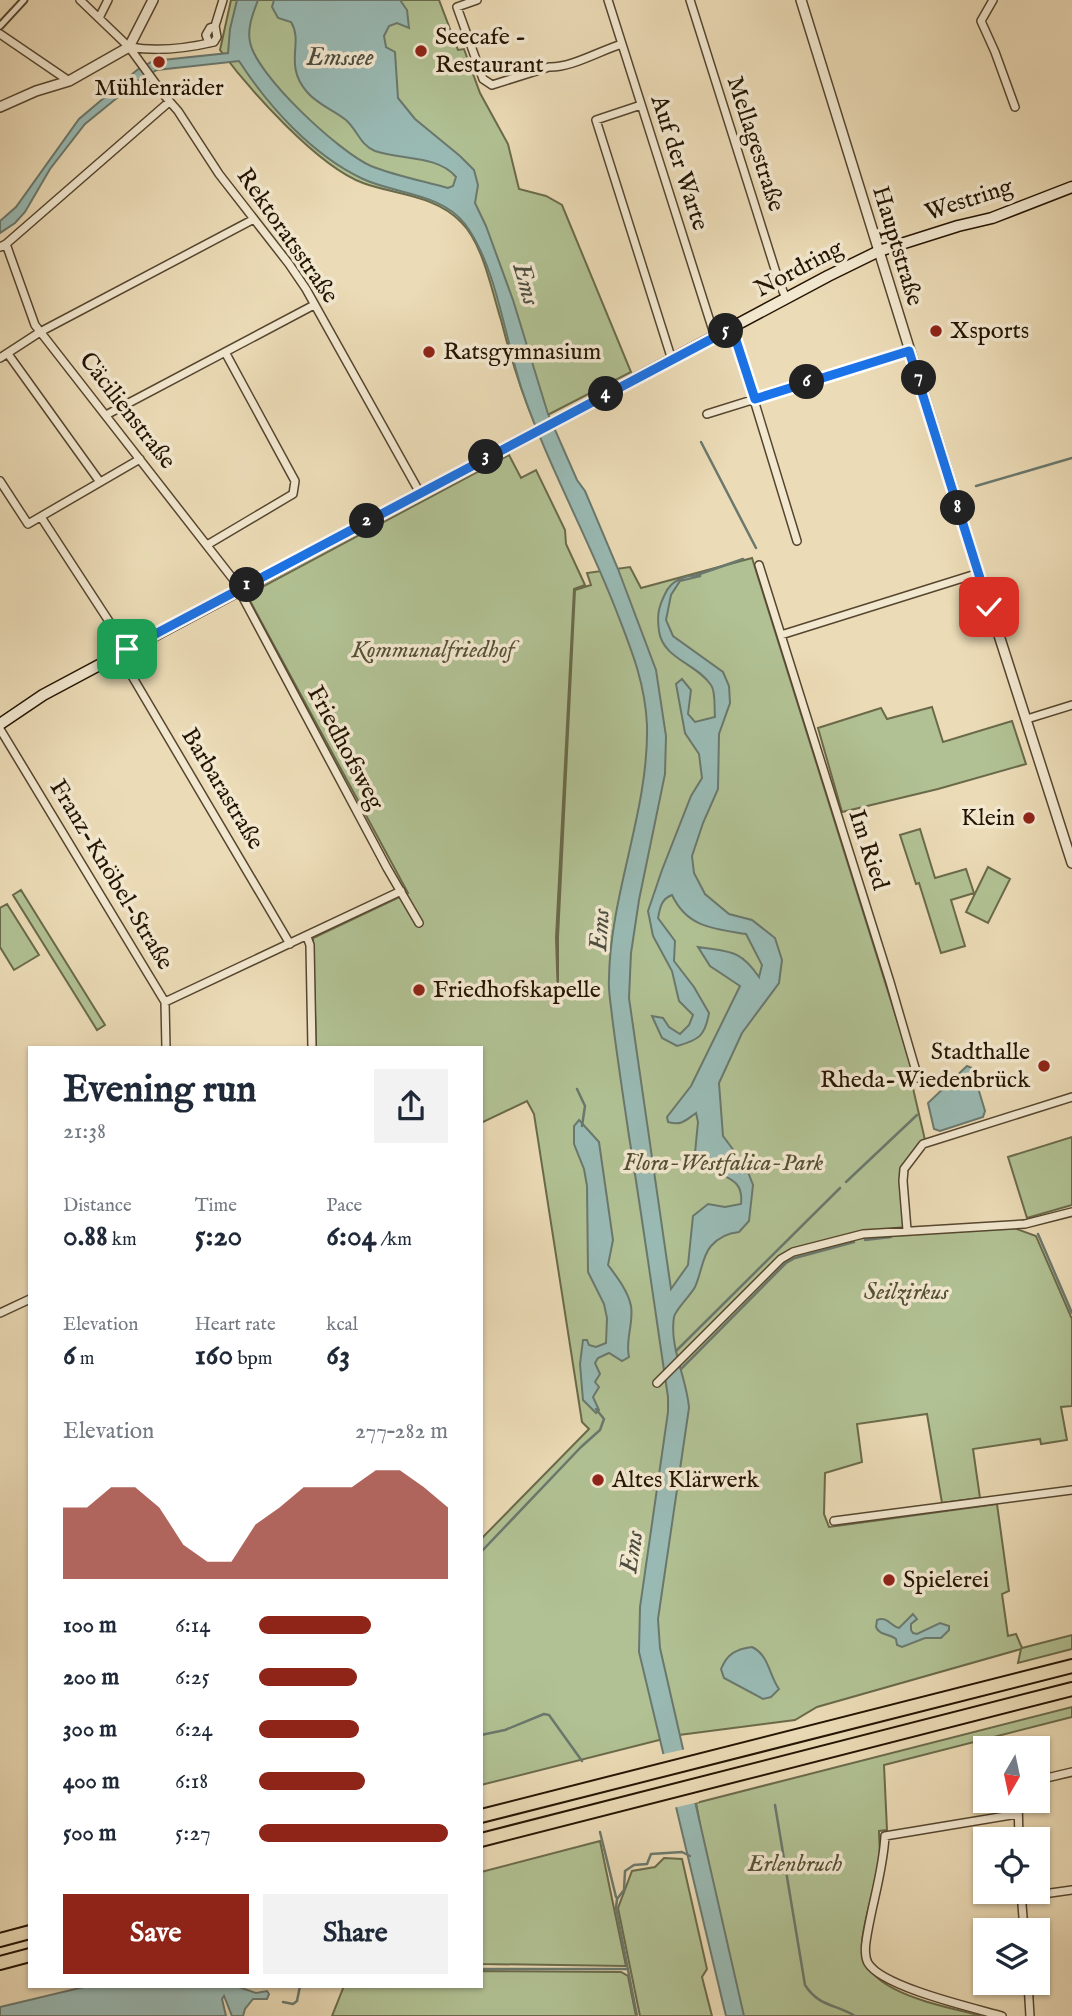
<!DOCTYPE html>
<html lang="en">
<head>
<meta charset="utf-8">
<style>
	:root { --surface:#fff; --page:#f2f2f3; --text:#1f2937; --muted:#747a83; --accent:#8f2418 }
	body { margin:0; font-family:"IM FELL English",serif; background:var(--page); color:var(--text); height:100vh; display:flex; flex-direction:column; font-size:26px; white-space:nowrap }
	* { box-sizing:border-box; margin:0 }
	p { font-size:23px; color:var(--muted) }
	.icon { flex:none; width:38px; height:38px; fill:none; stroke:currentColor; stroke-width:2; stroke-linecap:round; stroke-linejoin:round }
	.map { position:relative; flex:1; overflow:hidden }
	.sheet { position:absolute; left:28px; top:1046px; width:455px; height:942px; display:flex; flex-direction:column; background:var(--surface); border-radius:0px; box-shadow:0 2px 5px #0004 }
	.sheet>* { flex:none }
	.needle { width:46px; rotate:189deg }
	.controls { position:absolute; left:973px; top:1736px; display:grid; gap:14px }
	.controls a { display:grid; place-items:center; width:77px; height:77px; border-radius:0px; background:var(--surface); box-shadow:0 2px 5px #0004; font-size:35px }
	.pin { position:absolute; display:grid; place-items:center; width:60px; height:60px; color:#fff; margin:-30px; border-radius:14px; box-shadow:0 4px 10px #0006 }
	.km { position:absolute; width:35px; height:35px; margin:-18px; border-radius:50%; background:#222; color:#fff; font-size:19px; line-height:35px; text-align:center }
	.round { display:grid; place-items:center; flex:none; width:74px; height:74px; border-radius:0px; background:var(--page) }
	.overview { display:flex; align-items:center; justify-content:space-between; height:119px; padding:0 35px }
	h1 { font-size:38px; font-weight:700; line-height:52px }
	.stats { display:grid; grid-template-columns:repeat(3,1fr); gap:10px; height:119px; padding:7px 35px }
	.stats div { display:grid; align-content:center }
	.stats b { font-size:30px; font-weight:700 }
	.stats small { font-size:19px; font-weight:400 }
	.stats p { font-size:19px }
	.chart { height:196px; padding:14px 35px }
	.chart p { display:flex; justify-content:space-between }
	.chart svg { width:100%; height:126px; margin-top:7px; fill:var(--accent); opacity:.7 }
	.button { display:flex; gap:14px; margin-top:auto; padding:14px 35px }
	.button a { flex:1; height:80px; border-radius:0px; background:var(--accent); color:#fff; font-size:28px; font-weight:700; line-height:80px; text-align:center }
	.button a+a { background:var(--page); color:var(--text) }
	ul { padding:0 35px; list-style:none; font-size:23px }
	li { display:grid; grid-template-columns:112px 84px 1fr; align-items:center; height:52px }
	li i { height:18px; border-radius:9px; background:var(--accent) }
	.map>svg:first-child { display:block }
	.green { fill:#b1c193; stroke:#6a6a4a; stroke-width:2 }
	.water { fill:#99bab4; stroke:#6a786d; stroke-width:2 }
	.pier { fill:#ebdbb6 }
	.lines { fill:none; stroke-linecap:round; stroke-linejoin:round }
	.stream { stroke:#6a786d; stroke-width:2.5 }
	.pedestrian-casing { stroke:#56462f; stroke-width:9 }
	.minor-casing { stroke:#56462f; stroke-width:10 }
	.tertiary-casing { stroke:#56462f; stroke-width:12 }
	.secondary-casing { stroke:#241402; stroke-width:13 }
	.motorway-casing { stroke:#241402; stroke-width:16 }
	.pedestrian { stroke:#f2e8d0; stroke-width:5 }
	.minor { stroke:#f2e8d0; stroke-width:7 }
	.tertiary { stroke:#f2e8d0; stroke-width:9 }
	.secondary { stroke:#f2e8d0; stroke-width:10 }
	.motorway { stroke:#ebdbb6; stroke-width:12 }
	.route-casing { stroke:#fff; stroke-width:14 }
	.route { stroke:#1a73e8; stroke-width:9 }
	.poi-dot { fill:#8f2418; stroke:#f2e8d0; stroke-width:2.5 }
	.labels { text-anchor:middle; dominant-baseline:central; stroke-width:7; stroke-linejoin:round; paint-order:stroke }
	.poi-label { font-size:24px; fill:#241402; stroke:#f2e8d0; text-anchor:start }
	.street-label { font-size:24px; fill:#241402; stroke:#f2e8d0 }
	.park-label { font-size:24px; font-style:italic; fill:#555135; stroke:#f2e8d0 }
	.water-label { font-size:26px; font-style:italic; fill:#4d4e40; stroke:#f2e8d0 }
</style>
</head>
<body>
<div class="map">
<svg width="1072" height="2016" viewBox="0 0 1072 2016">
	<rect width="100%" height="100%" fill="#ebdbb6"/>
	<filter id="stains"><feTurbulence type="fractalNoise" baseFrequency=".00286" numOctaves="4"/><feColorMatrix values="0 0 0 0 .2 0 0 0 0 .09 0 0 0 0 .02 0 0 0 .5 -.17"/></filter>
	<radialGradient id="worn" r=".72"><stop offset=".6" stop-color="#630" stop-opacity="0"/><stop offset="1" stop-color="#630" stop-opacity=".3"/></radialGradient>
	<path class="green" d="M231 0H439L458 50 464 49 480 93 508 144 519 189 546 196 562 205 631 372 534 422C520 389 510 355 501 320 492 292 483 243 461 222 435 195 396 195 363 183 317 166 249 89 220 50Z
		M509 455 521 478 536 470 565 530 566 544 585 585 574 589 556 938 558 998V937L575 590 591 585 587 573 630 567 641 588 752 558 913 1071 912 1084 925 1140 901 1168 904 1234 1014 1228 1036 1236 1072 1319V1406L1061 1407 1067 1440 1041 1444 1040 1439 973 1449 980 1498 942 1503 927 1414 857 1424 862 1462 825 1473 824 1514 829 1527 997 1504 1009 1591 1002 1594 1008 1636 1016 1634 1022 1648 1072 1635V1649L1018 1663 1021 1649 817 1707 795 1720 679 1735 481 1785V1539L589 1429 582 1422 534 1114 527 1101 481 1123V1048H316L313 938 408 893 249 599 251 593Z
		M932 707 943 742 1012 721 1026 764 938 789 842 812 818 728 881 708 887 719Z
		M920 829 935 878 966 869 974 893 951 900 965 946 941 953 919 883 916 884 900 835Z
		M988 867 1010 879 988 923 966 912Z
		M21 890 105 1025 97 1030 13 895Z
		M7 904 39 955 14 970 0 947V908Z
		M1072 1137V1205L1027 1218 1008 1157Z
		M1072 1707V1717L884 1765 887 1830 879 1831C879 1842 881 1853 879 1864 875 1890 864 1917 862 1943 858 1994 944 2005 981 2016H736L696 1803Z
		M600 1841 626 1966 481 1964V1872Z
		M664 1858 682 1859 707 1969 702 1977 712 2016H640L618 1908 632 1871 655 1867Z
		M481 1971 621 1972 628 1976 636 2016H332L344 1986H481Z"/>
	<path class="water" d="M237 0H258C253 13 247 28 250 42 256 75 339 152 371 166 396 176 423 181 448 188L453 186 456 177C438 155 400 160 375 151 360 145 358 131 346 120 334 110 318 105 307 92 283 64 304 43 291 22L278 18 272 7 274 0H400L407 10 409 28 397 23 389 26 384 36 386 47 395 52 398 98 415 119 460 156 474 170 478 185 475 203 486 226 513 300 548 414 577 480 585 491 618 569 656 670 666 736 665 774 639 900 631 953 629 998 671 1289 688 1265 693 1216 708 1204 725 1207 741 1204C744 1177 724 1179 707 1166 703 1162 699 1157 695 1153L698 1122 696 1113C686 1120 682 1126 668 1122L667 1117 691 1086 740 986 710 966 698 947C730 952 740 949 759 977L762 965 746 934C713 929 687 927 672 895 661 899 660 908 658 918L675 941 674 961 694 987 709 1013C705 1036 699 1040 677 1046L662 1038 652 1016 663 1018 669 1027 680 1034 689 1025 693 1015 679 1001 672 971 653 936 648 911 662 870 691 796 702 778 699 754 685 733 676 684 682 679 691 690 688 714 695 722 715 717C714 708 716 692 711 685 696 663 663 659 659 631 657 616 658 608 665 594 671 580 687 574 701 576L680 581 671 595 666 620 673 636 723 672 729 686 730 703 719 734 718 789 703 823 692 856 694 873 705 894 729 914 752 920 775 938 782 960 779 983 742 1033 719 1083 723 1136 746 1167 753 1185 749 1221 739 1232C729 1233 718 1238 711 1246 702 1256 701 1275 695 1287 691 1295 675 1310 674 1317 669 1347 687 1379 689 1408L658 1619 660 1648 744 2016H726L639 1652 640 1607 668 1412V1397C655 1310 643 1223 629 1136 623 1096 617 1056 612 1016 611 1004 608 991 609 979 610 893 649 811 647 725 645 682 631 649 616 610 587 535 547 464 521 387 505 338 496 265 465 224 441 193 395 194 363 179 312 155 269 107 239 61L157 70 139 80 85 124 50 169 25 212 15 223 0 233V221L16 207 79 119 137 70 153 61 228 53 230 29Z
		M967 1066 972 1068 985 1111 983 1117 940 1131 934 1129 928 1103Z
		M579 1120 599 1142 613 1240 608 1265C617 1277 628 1291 631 1306 634 1322 625 1340 629 1357L622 1361 609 1353 598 1358 595 1363 600 1374 595 1382 599 1387 593 1397 599 1410 596 1413 583 1400 580 1364 583 1340H587L589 1345 596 1347 606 1343 607 1318 604 1304 588 1272 587 1186 584 1169 574 1144V1126Z
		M913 1614 917 1619 911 1624V1630L913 1633 917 1634 940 1623 949 1626V1630L941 1638H925L902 1647 897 1645 896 1639C889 1633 880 1636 876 1627L877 1620C888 1616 890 1626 899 1628Z
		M752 1647C769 1655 769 1675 779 1689L771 1697 763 1699 724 1678 721 1669C727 1654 736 1649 752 1647Z
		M88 1986H236L256 1993 267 1991 269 1994 267 1999H253L245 2009 243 2016H232L224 1996 222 1999 226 2016H0V2007Z"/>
	<path class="pier" d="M686 1749 699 1802 673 1808 659 1755Z"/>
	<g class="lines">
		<path class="stream" d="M701 442 756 548
			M976 486 1072 458
			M697 575 743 559
			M577 1089 585 1106 582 1126
			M846 1182 917 1115
			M1038 1234 1072 1313
			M865 1240 891 1237
			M676 1351 840 1188
			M681 1369 786 1263 795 1258 854 1242
			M481 1552 581 1447 600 1430 604 1419 596 1409
			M481 1735 505 1730 544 1714 549 1715 582 1761
			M775 1805 805 1985C819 2007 836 2004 855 2016
			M600 1832 616 1897
			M481 1969H628
			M283 2002 293 2004 297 2001 300 1986
			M637 2016 616 1908 617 1899 624 1890 625 1871 634 1865 647 1864 651 1854 682 1852 690 1856"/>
		<defs>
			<path id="pedestrian" d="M0 26 24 0"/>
			<path id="minor" d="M80 0 129 47 164 95 178 111 219 174 289 264 306 289 420 493
				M477 0 457 7 483 79 492 85 549 67C571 68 599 51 622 44
				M608 0 715 337
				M690 0 779 282 786 298
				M993 0 981 21 995 52 1015 107
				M99 18 108 0
				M0 34 69 81
				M209 43 206 35 210 28 215 26
				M130 47C157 52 188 48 214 42L217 37 215 26 223 0
				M641 105 596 120 672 360
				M6 244 35 325 233 579 387 868 419 923
				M0 247 6 244 169 102
				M732 328 797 541
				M8 354 100 482
				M0 358 40 332 254 219
				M707 414 909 351
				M106 415 314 305
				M0 481 28 524 140 459
				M41 517 127 649
				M207 545 293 494 295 481 225 352
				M759 565 890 982 918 1078
				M781 635 979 573
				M119 654 290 944
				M1027 719 1072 705
				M0 729 165 1002 166 1048
				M307 937 310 945 312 1048
				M165 1002 401 891
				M907 1230 903 1181 904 1169 923 1144 1072 1097
				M0 1313 30 1299
				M657 1383 781 1259 793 1252 863 1234 1025 1224 1072 1212
				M834 1521 1072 1490
				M1038 1780 1072 1772
				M1018 1801 1019 1839
				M1021 1892 1024 1930
				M1022 1897 1072 1890
				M1028 1983 1030 2016
				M1002 2016C974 2008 882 1987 868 1963 865 1958 865 1948 866 1942 871 1906 883 1873 885 1836L1018 1814"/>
			<path id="tertiary" d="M801 0 979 573 1072 863
				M0 107 36 91 69 81 129 47 153 0"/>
			<path id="secondary" d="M0 724 43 695 828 276 879 251 958 226 992 218 1072 187"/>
			<path id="motorway" d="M481 1816 1072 1666
				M481 1840 1072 1689
				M0 1940 30 1932
				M0 1963 30 1955"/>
		</defs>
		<use href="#pedestrian" class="pedestrian-casing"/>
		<use href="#minor" class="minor-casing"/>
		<use href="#tertiary" class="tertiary-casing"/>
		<use href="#secondary" class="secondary-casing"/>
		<use href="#motorway" class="motorway-casing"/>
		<use href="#pedestrian" class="pedestrian"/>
		<use href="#minor" class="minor"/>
		<use href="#tertiary" class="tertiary"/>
		<use href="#secondary" class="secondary"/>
		<use href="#motorway" class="motorway"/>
	</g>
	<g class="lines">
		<defs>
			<path id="route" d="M127 649 732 328 755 399 909 351 989 607"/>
		</defs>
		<use href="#route" class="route-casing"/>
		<use href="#route" class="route"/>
	</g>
	<g class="poi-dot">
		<circle cx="421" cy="51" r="7"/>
		<circle cx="159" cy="62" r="7"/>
		<circle cx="936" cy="331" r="7"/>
		<circle cx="429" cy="352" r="7"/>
		<circle cx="1029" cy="818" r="7"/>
		<circle cx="419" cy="990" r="7"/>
		<circle cx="1044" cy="1066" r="7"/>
		<circle cx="598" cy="1480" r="7"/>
		<circle cx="889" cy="1580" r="7"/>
	</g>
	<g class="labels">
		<g class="poi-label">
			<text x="435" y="37">Seecafe -<tspan x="435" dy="28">Restaurant</tspan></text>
			<text x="159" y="88" text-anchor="middle">Mühlenräder</text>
			<text x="950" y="331">Xsports</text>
			<text x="443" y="352">Ratsgymnasium</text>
			<text x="1015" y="818" text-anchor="end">Klein</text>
			<text x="433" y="990">Friedhofskapelle</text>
			<text x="1030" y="1052" text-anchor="end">Stadthalle<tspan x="1030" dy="28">Rheda-Wiedenbrück</tspan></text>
			<text x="612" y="1480">Altes Klärwerk</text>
			<text x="903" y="1580">Spielerei</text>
		</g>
		<g class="street-label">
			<text transform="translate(755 144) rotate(72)">Mellagestraße</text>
			<text transform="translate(679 163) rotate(72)">Auf der Warte</text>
			<text transform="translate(969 200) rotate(-18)">Westring</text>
			<text transform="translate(287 236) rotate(55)">Rektoratsstraße</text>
			<text transform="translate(897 246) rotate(73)">Hauptstraße</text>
			<text transform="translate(799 269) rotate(-28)">Nordring</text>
			<text transform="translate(127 411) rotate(52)">Cäcilienstraße</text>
			<text transform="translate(345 748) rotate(62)">Friedhofsweg</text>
			<text transform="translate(222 789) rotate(59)">Barbarastraße</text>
			<text transform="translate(868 850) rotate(72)">Im Ried</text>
			<text transform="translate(111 875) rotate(59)">Franz-Knöbel-Straße</text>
		</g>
		<g class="park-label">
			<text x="433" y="650">Kommunalfriedhof</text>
			<text x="723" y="1163">Flora-Westfalica-Park</text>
			<text x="906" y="1292">Seilzirkus</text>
			<text x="795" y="1864">Erlenbruch</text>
		</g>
		<g class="water-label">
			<text x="340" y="57">Emssee</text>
			<text transform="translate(526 284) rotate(74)">Ems</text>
			<text transform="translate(600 930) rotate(-86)">Ems</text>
			<text transform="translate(632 1552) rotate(-81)">Ems</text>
		</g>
	</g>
	<rect width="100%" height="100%" filter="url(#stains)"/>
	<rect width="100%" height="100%" fill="url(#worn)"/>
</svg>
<div class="controls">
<a><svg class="needle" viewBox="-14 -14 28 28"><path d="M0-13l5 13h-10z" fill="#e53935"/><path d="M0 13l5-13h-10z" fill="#747a83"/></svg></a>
<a><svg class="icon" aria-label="locate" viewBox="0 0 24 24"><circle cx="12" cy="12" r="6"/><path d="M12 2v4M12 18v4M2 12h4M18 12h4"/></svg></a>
<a><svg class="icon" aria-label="layers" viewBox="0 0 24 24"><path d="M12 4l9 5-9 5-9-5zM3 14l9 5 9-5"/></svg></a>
</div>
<div class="pin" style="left:127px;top:649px;background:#1e9e55"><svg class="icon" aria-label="arrive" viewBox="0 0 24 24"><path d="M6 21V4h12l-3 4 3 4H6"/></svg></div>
<div class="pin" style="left:989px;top:607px;background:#d93025"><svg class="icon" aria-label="check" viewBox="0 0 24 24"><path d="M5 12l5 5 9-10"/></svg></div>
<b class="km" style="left:247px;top:585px">1</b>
<b class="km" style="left:367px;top:521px">2</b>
<b class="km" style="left:486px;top:457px">3</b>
<b class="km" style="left:606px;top:394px">4</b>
<b class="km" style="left:726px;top:331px">5</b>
<b class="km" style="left:807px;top:382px">6</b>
<b class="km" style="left:919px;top:378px">7</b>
<b class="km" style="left:958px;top:508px">8</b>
<section class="sheet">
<div class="overview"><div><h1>Evening run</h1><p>21:38</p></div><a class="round"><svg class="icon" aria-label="share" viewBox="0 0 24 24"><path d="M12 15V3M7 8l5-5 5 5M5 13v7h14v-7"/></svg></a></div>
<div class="stats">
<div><p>Distance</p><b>0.88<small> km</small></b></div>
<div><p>Time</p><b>5:20</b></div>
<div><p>Pace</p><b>6:04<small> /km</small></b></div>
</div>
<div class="stats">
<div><p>Elevation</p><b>6<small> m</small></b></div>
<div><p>Heart rate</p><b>160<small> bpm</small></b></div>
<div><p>kcal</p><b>63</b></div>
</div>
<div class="chart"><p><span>Elevation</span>277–282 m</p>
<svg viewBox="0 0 160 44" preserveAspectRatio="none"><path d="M0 44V19L10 19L20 12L30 12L40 19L50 32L60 38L70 38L80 25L90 19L100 12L110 12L120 12L130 6L140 6L150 12L160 19V44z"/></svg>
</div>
<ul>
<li><b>100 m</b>6:14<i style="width:59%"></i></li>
<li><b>200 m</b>6:25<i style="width:52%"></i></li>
<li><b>300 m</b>6:24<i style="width:53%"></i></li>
<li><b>400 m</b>6:18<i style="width:56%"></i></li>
<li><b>500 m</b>5:27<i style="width:100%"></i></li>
</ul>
<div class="button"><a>Save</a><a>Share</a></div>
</section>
</div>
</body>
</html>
